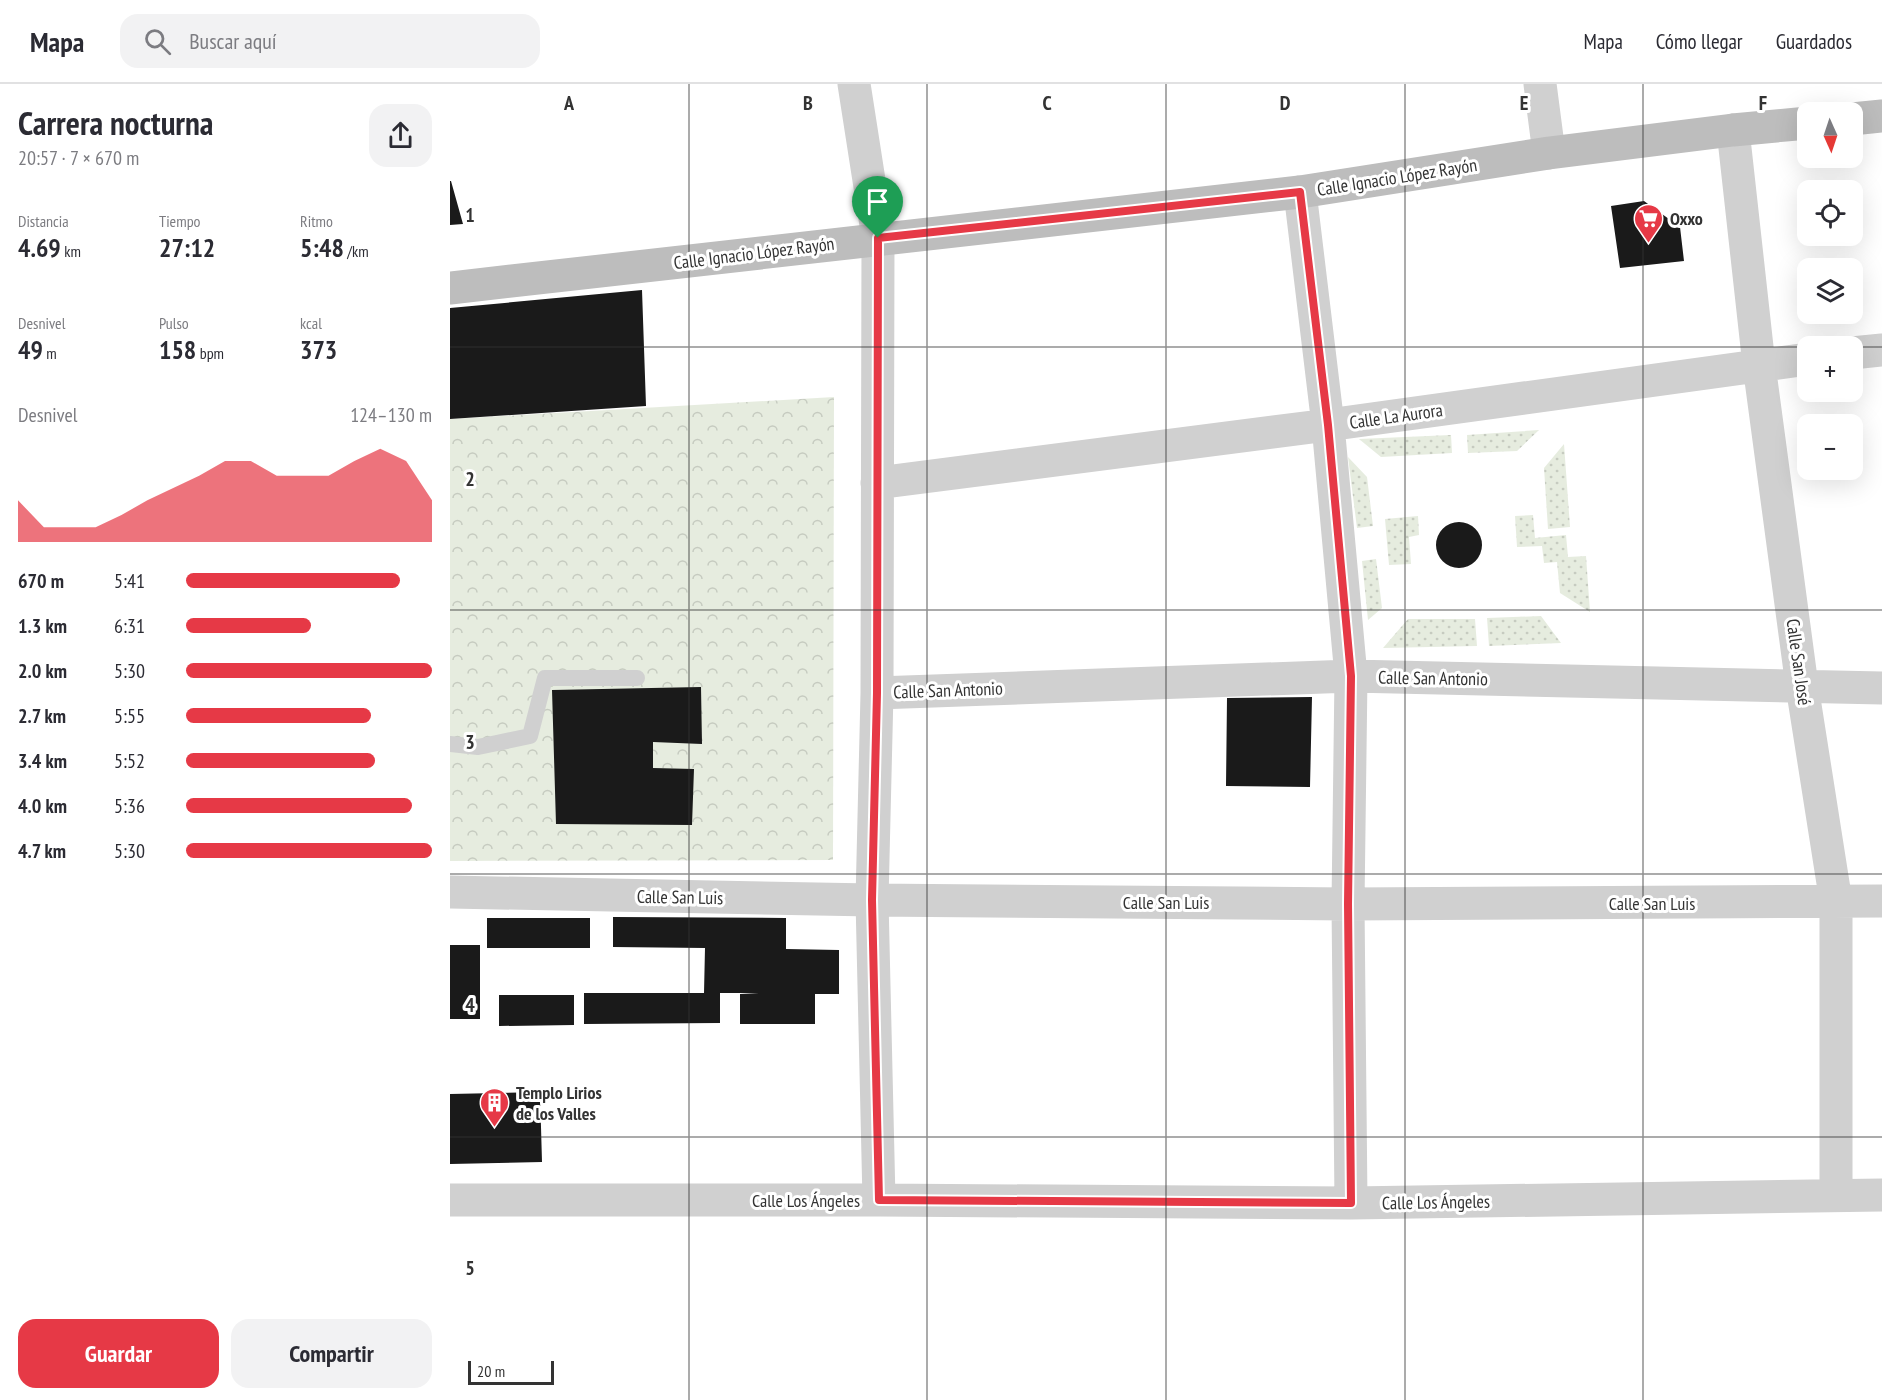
<!DOCTYPE html>
<html lang="es">
<head>
<meta charset="utf-8">
<style>
	:root { --surface:#fff; --page:#f2f2f3; --text:#2b2b33; --muted:#7c7c81; --line:#e1e1e2; --accent:#e63946 }
	body { margin:0; font-family:"PT Sans Narrow",sans-serif; background:var(--page); color:var(--text); height:100vh; display:flex; flex-direction:column; font-size:22px; white-space:nowrap }
	* { box-sizing:border-box; margin:0 }
	p { font-size:20px; color:var(--muted) }
	.icon { flex:none; width:33px; height:33px; fill:none; stroke:currentColor; stroke-width:2; stroke-linecap:round; stroke-linejoin:round }
	.map { position:relative; flex:1; overflow:hidden }
	.sheet { display:flex; flex-direction:column; background:var(--surface); width:450px }
	.sheet>* { flex:none }
	.needle { width:39px; rotate:177deg }
	.tools { position:absolute; left:1347px; top:18px; display:grid; gap:12px }
	.tools a { display:grid; place-items:center; width:66px; height:66px; border-radius:12px; background:var(--surface); box-shadow:0 6px 24px #0002; font-size:30px }
	.scale { position:absolute; left:18px; bottom:15px; width:86px; box-sizing:border-box; padding-left:6px; border:3px solid #333; border-top:0; font-size:16px; line-height:21px; white-space:nowrap; color:#333; -webkit-text-stroke:4px #fff; paint-order:stroke }
	.pin { position:absolute; display:grid; place-items:center; width:51px; height:51px; color:#fff; margin:-62px -26px; border-radius:50% 50% 50% 0; rotate:-45deg; box-shadow:0 0 6px #0007 }
	.pin .icon { rotate:45deg }
	.round { display:grid; place-items:center; flex:none; width:63px; height:63px; border-radius:18px; background:var(--page) }
	.head { display:flex; align-items:center; justify-content:space-between; height:102px; padding:0 18px }
	h1 { font-size:33px; font-weight:800; line-height:45px }
	.figures { display:grid; grid-template-columns:repeat(3,1fr); gap:9px; height:102px; padding:6px 18px }
	.figures div { display:grid; align-content:center }
	.figures b { font-size:26px; font-weight:800 }
	.figures small { font-size:16px; font-weight:400 }
	.figures p { font-size:16px }
	.chart { height:168px; padding:12px 18px }
	.chart p { display:flex; justify-content:space-between }
	.chart svg { width:100%; height:108px; margin-top:6px; fill:var(--accent); opacity:.7 }
	.button { display:flex; gap:12px; margin-top:auto; padding:12px 18px }
	.button a { flex:1; height:69px; border-radius:18px; background:var(--accent); color:#fff; font-size:24px; font-weight:800; line-height:69px; text-align:center }
	.button a+a { background:var(--page); color:var(--text) }
	ul { padding:0 18px; list-style:none; font-size:20px }
	li { display:grid; grid-template-columns:96px 72px 1fr; align-items:center; height:45px }
	li i { height:15px; border-radius:8px; background:var(--accent) }
	header { display:flex; align-items:center; gap:36px; box-sizing:border-box; height:84px; padding:0 30px; background:var(--surface); border-bottom:2px solid var(--line) }
	header strong { font-size:28px }
	nav { display:flex; gap:33px; margin-inline-start:auto; font-size:21px }
	.search { width:420px; height:54px; background:var(--page); display:flex; align-items:center; gap:15px; box-sizing:border-box; padding:0 21px; border-radius:18px; color:var(--muted); font-size:22px }
	main { display:flex; flex:1; min-height:0 }
	.map>svg:first-child { display:block }
	.forest { fill:url(#forest-crowns) }
	.park { fill:url(#park-dots) }
	.building { fill:#1a1a1a }
	.lines { fill:none; stroke-linecap:round; stroke-linejoin:round }
	.lane { stroke:#d0d0d0; stroke-width:16 }
	.street { stroke:#d0d0d0; stroke-width:33 }
	.secondary { stroke:#bdbdbd; stroke-width:33 }
	.route-casing { stroke:#fff; stroke-width:12 }
	.route { stroke:#e63946; stroke-width:8 }
	.grid { fill:none; stroke:#333; stroke-width:1.5; stroke-opacity:0.55 }
	.labels { text-anchor:middle; dominant-baseline:central; stroke-width:6; stroke-linejoin:round; paint-order:stroke }
	.street-label { font-size:18px; fill:#333; stroke:#fff }
	.poi-label { font-size:18px; font-weight:bold; fill:#333; stroke:#fff; text-anchor:start }
	.grid-label { font-size:20px; text-anchor:middle; font-weight:bold; fill:#333; stroke:#fff; stroke-width:6; stroke-linejoin:round; paint-order:stroke }
</style>
</head>
<body>
<header>
<strong>Mapa</strong>
<div class="search"><svg class="icon" aria-label="search" viewBox="0 0 24 24"><circle cx="10" cy="10" r="6"/><path d="M15 15l6 6"/></svg>Buscar aquí</div>
<nav><a>Mapa</a><a>Cómo llegar</a><a>Guardados</a></nav>
</header>
<main>
<section class="sheet">
<div class="head"><div><h1>Carrera nocturna</h1><p>20:57 · 7 × 670 m</p></div><a class="round"><svg class="icon" aria-label="share" viewBox="0 0 24 24"><path d="M12 15V3M7 8l5-5 5 5M5 13v7h14v-7"/></svg></a></div>
<div class="figures">
<div><p>Distancia</p><b>4.69<small> km</small></b></div>
<div><p>Tiempo</p><b>27:12</b></div>
<div><p>Ritmo</p><b>5:48<small> /km</small></b></div>
</div>
<div class="figures">
<div><p>Desnivel</p><b>49<small> m</small></b></div>
<div><p>Pulso</p><b>158<small> bpm</small></b></div>
<div><p>kcal</p><b>373</b></div>
</div>
<div class="chart"><p><span>Desnivel</span>124–130 m</p>
<svg viewBox="0 0 160 44" preserveAspectRatio="none"><path d="M0 44V27L10 38L20 38L30 38L40 33L50 27L60 22L70 17L80 11L90 11L100 17L110 17L120 17L130 11L140 6L150 11L160 27V44z"/></svg>
</div>
<ul>
<li><b>670 m</b>5:41<i style="width:87%"></i></li>
<li><b>1.3 km</b>6:31<i style="width:51%"></i></li>
<li><b>2.0 km</b>5:30<i style="width:100%"></i></li>
<li><b>2.7 km</b>5:55<i style="width:75%"></i></li>
<li><b>3.4 km</b>5:52<i style="width:77%"></i></li>
<li><b>4.0 km</b>5:36<i style="width:92%"></i></li>
<li><b>4.7 km</b>5:30<i style="width:100%"></i></li>
</ul>
<div class="button"><a>Guardar</a><a>Compartir</a></div>
</section>
<div class="map">
<svg width="1432" height="1316" viewBox="0 0 1432 1316">
	<defs>
		<pattern id="forest-crowns" width="20" height="18" patternUnits="userSpaceOnUse" patternTransform="scale(1.5)"><rect width="20" height="18" fill="#e6ecdf"/><path d="M2 6a3 3 0 1 1 6 0M12 15a3 3 0 1 1 6 0" fill="none" stroke="#c6cbc0"/></pattern>
		<pattern id="park-dots" width="8" height="8" patternUnits="userSpaceOnUse" patternTransform="scale(1.5)"><rect width="8" height="8" fill="#e6ecdf"/><path d="M2 2h.1M6 6h.1" fill="none" stroke="#c6cbc0" stroke-width="1.8" stroke-linecap="round"/></pattern>
	</defs>
	<rect width="100%" height="100%" fill="#fff"/>
	<path class="forest" d="M384 313 383 776 0 777V335Z"/>
	<path class="park" d="M1089 346 1067 367 1018 369 1017 351Z
		M1001 351 1002 369 931 373 909 355Z
		M1114 360 1120 443 1098 445 1094 384Z
		M898 373 917 393 923 442 907 444Z
		M1083 431 1085 454 1116 451 1118 473 1136 472 1140 528 1110 509 1107 478 1094 479 1092 462 1067 463 1065 432Z
		M968 432 969 451 959 453 961 480 939 481 935 435Z
		M926 475 932 524 918 536 912 477Z
		M1091 532 1111 559 1039 562 1037 534Z
		M958 535H1025L1027 562 933 564Z"/>
	<path class="building" d="M0 97H1L13 140 0 141Z
		M1194 117 1230 143 1234 177 1170 184 1161 122Z
		M192 206 196 322 0 335V224Z
		M986 461a23 23 0 1 1 46 0a23 23 0 1 1-46 0Z
		M251 603 252 660 203 658V684L244 685 242 741 106 740 102 606Z
		M862 613 860 703 776 702 777 614Z
		M163 833 336 834V865L389 866V910H365V940H290V910L309 909H270V939L134 940V909H254L255 864 163 863Z
		M37 834H140V864H37Z
		M0 861H30V935H0Z
		M49 911H124V941L49 942Z
		M90 1008 92 1078 0 1080V1010Z"/>
	<g class="lines">
		<path class="lane" d="M0 660 28 663 80 652 95 594H187"/>
		<path class="street" d="M404 0 428 154 427 609 422 816 429 1116
			M1090 0 1099 69
			M1283 46 1309 281 1352 602 1386 818V1111
			M850 108 878 341 901 592 898 820 901 1119
			M1402 269 1432 266
			M427 399 878 341 1358 275
			M427 609 901 592 1432 604
			M0 808 422 816 898 820 1432 817
			M0 1116H429L901 1119 1432 1111"/>
		<path class="secondary" d="M1402 35 1432 32
			M0 204 850 108 1099 69 1283 46 1358 39"/>
	</g>
	<g class="lines">
		<defs>
			<path id="route" d="M850 108 878 341 901 592 898 820 901 1119 429 1116 422 816 427 609 428 154Z"/>
		</defs>
		<use href="#route" class="route-casing"/>
		<use href="#route" class="route"/>
	</g>
	<path class="grid" d="M239 0V1316M477 0V1316M716 0V1316M955 0V1316M1193 0V1316M0 263H1358M1402 263H1432M0 526H1432M0 790H1432M0 1053H1432"/>
	<defs>
		<symbol id="supermarket-pin" viewBox="-11 -11 22 30"><path d="M0 17L-7.5 6A9.5 9.5 0 1 1 7.5 6Z" fill="#e63946" stroke="#fff"/><path d="M-6-5.5h2.5l.6 2H6L4.5 2H-2.5L-4.4-4H-6ZM-1.5 3.2a1.3 1.3 0 1 0 .1 0ZM3 3.2a1.3 1.3 0 1 0 .1 0Z" fill="#fff"/></symbol>
		<symbol id="building-pin" viewBox="-11 -11 22 30"><path d="M0 17L-7.5 6A9.5 9.5 0 1 1 7.5 6Z" fill="#e63946" stroke="#fff"/><path d="M-4-6H4V6H1V3H-1V6H-4ZM-2.5-4.3h1.7v1.8h-1.7ZM.8-4.3h1.7v1.8H.8ZM-2.5-1h1.7V.8h-1.7ZM.8-1h1.7V.8H.8Z" fill="#fff"/></symbol>
	</defs>
	<g fill-rule="evenodd">
		<use href="#supermarket-pin" x="1182" y="118" width="33" height="45"/>
		<use href="#building-pin" x="28" y="1002" width="33" height="45"/>
	</g>
	<g class="labels">
		<g class="street-label">
			<text transform="translate(947 93) rotate(-9)">Calle Ignacio López Rayón</text>
			<text transform="translate(304 169) rotate(-7)">Calle Ignacio López Rayón</text>
			<text transform="translate(946 332) rotate(-8)">Calle La Aurora</text>
			<text transform="translate(1349 578) rotate(82)">Calle San José</text>
			<text transform="translate(983 594) rotate(1)">Calle San Antonio</text>
			<text transform="translate(498 606) rotate(-2)">Calle San Antonio</text>
			<text transform="translate(230 813) rotate(1)">Calle San Luis</text>
			<text x="716" y="818">Calle San Luis</text>
			<text x="1202" y="819">Calle San Luis</text>
			<text x="356" y="1116">Calle Los Ángeles</text>
			<text transform="translate(986 1118) rotate(-1)">Calle Los Ángeles</text>
		</g>
		<g class="poi-label">
			<text x="1220" y="134">Oxxo</text>
			<text x="66" y="1008">Templo Lirios<tspan x="66" dy="21">de los Valles</tspan></text>
		</g>
	</g>
	<g class="grid-label">
		<text x="119" y="26">A</text>
		<text x="358" y="26">B</text>
		<text x="597" y="26">C</text>
		<text x="835" y="26">D</text>
		<text x="1074" y="26">E</text>
		<text x="1313" y="26">F</text>
		<text x="20" y="138">1</text>
		<text x="20" y="402">2</text>
		<text x="20" y="665">3</text>
		<text x="20" y="928">4</text>
		<text x="20" y="1191">5</text>
	</g>
</svg>
<div class="tools">
<a><svg class="needle" viewBox="-14 -14 28 28"><path d="M0-13l5 13h-10z" fill="#e53935"/><path d="M0 13l5-13h-10z" fill="#7c7c81"/></svg></a>
<a><svg class="icon" aria-label="locate" viewBox="0 0 24 24"><circle cx="12" cy="12" r="6"/><path d="M12 2v4M12 18v4M2 12h4M18 12h4"/></svg></a>
<a><svg class="icon" aria-label="layers" viewBox="0 0 24 24"><path d="M12 4l9 5-9 5-9-5zM3 14l9 5 9-5"/></svg></a>
<a>+</a>
<a>−</a>
</div>
<div class="scale">20 m</div>
<div class="pin" style="left:428px;top:154px;background:#1e9e55"><svg class="icon" aria-label="arrive" viewBox="0 0 24 24"><path d="M6 21V4h12l-3 4 3 4H6"/></svg></div>
</div>
</main>
</body>
</html>
